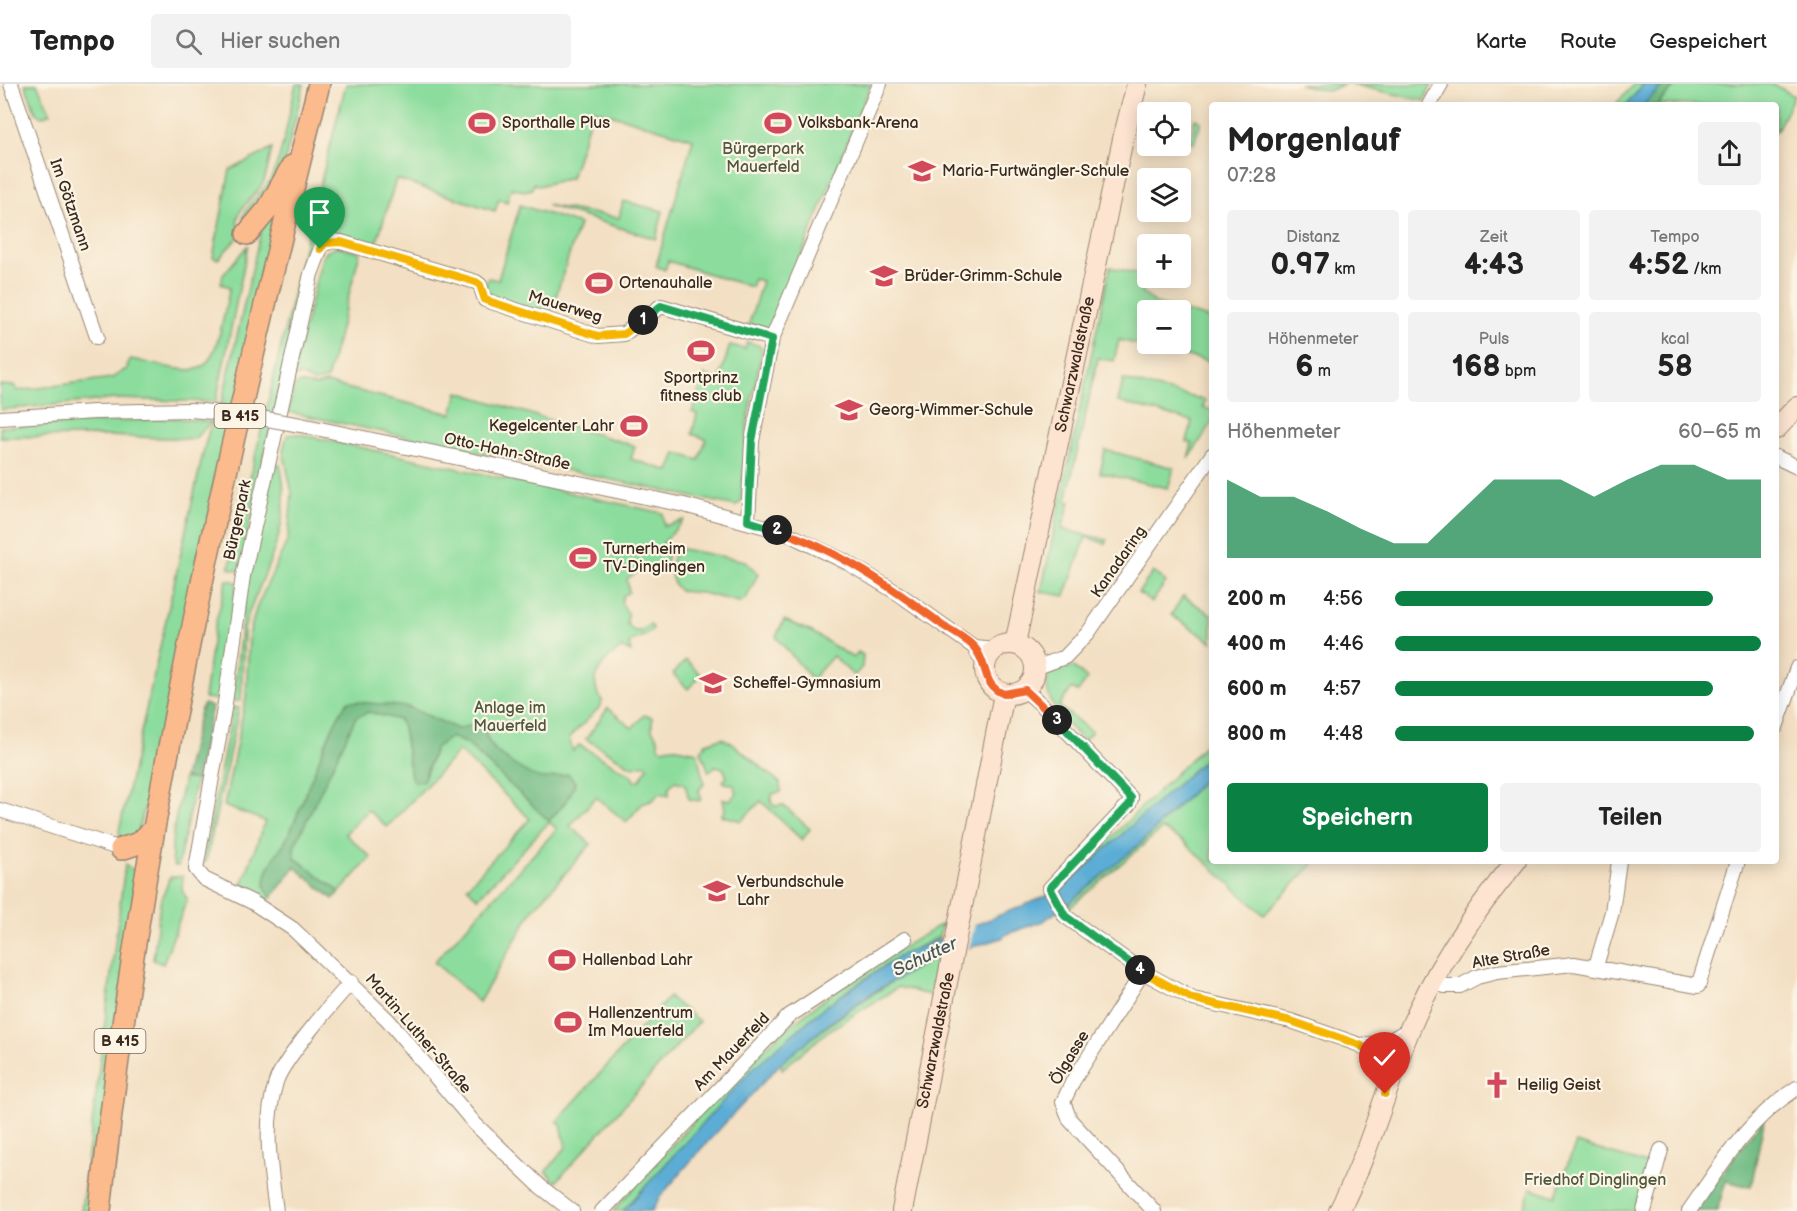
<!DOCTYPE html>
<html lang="de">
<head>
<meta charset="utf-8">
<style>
	:root { --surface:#fff; --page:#f2f2f2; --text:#222; --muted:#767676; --line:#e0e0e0; --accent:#0b8043 }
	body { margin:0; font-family:"Balsamiq Sans",sans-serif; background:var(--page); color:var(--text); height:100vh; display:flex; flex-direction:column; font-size:22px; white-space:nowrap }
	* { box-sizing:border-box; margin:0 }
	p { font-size:20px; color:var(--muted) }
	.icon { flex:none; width:33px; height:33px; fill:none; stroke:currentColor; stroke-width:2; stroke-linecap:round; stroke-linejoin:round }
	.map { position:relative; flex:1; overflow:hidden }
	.sheet { position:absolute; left:1209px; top:18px; width:570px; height:762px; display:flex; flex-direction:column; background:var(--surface); border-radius:6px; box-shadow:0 3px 15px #0003 }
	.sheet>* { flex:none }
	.buttons { position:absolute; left:1137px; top:18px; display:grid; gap:12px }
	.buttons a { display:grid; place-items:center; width:54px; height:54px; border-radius:6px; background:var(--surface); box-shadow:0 3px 15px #0003; font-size:30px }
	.pin { position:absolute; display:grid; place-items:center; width:51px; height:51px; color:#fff; margin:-62px -26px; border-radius:50% 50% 50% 0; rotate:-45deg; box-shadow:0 0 6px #0007 }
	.pin .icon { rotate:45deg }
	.km { position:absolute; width:30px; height:30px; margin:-15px; border-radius:50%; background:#222; color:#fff; font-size:16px; line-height:30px; text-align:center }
	.round { display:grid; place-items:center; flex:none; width:63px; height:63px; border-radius:6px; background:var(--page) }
	.head { display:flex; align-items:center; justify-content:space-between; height:102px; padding:0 18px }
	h1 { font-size:33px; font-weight:800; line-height:45px }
	.figures { display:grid; grid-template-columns:repeat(3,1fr); gap:9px; height:102px; padding:6px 18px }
	.figures div { display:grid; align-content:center; border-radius:6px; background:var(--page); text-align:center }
	.figures b { font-size:30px; font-weight:800 }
	.figures small { font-size:16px; font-weight:400 }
	.figures p { font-size:16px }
	.chart { height:168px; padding:12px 18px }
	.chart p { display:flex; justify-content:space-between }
	.chart svg { width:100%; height:108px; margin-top:6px; fill:var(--accent); opacity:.7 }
	.button { display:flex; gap:12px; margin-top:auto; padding:12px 18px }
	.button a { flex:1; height:69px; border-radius:6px; background:var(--accent); color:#fff; font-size:24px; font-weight:800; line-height:69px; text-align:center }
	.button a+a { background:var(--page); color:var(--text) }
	ul { padding:0 18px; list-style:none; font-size:20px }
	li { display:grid; grid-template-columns:96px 72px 1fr; align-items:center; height:45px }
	li i { height:15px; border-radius:8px; background:var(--accent) }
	header { display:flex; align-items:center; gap:36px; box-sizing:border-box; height:84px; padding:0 30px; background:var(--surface); border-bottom:2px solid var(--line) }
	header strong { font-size:28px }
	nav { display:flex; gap:33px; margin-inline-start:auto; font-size:21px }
	.search { width:420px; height:54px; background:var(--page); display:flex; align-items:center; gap:15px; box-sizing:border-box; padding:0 21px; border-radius:6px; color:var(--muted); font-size:22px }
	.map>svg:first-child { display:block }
	.green { fill:#8cdd9d; stroke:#64845e; stroke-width:1.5; fill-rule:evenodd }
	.forest { fill:#71bc84; stroke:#567351; stroke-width:1.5 }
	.water { fill:#5badd6; stroke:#4b6c7a; stroke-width:1.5 }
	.pier { fill:#f3e0c4 }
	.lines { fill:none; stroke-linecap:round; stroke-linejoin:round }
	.street-casing { stroke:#978571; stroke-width:16 }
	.secondary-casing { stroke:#978571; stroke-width:22 }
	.primary-casing { stroke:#978571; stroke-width:24 }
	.street { stroke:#fff; stroke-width:14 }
	.secondary { stroke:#fde4d1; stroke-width:20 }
	.primary { stroke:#fbbb8d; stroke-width:21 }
	.street-bridge-casing { stroke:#978571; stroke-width:16; stroke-linecap:butt }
	.street-bridge { stroke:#fff; stroke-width:14 }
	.split-1-casing { stroke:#fff; stroke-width:12 }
	.split-2-casing { stroke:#fff; stroke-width:12 }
	.split-3-casing { stroke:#fff; stroke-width:12 }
	.split-4-casing { stroke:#fff; stroke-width:12 }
	.split-5-casing { stroke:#fff; stroke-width:12 }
	.split-1 { stroke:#f5b400; stroke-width:8 }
	.split-2 { stroke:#22a559; stroke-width:8 }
	.split-3 { stroke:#f0652b; stroke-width:8 }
	.split-4 { stroke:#22a559; stroke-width:8 }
	.split-5 { stroke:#f5b400; stroke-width:8 }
	.labels { text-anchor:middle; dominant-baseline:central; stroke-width:4.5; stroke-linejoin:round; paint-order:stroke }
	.shield { fill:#fcf5e5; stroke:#75675a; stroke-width:1.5 }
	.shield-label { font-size:15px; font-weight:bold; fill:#3b2a1e }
	.poi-label { font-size:16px; fill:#3b2a1e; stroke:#fcf5e5; text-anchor:start }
	.park-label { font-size:16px; fill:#4f573e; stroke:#fcf5e5 }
	.street-label { font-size:16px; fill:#3b2a1e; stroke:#fcf5e5 }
	.water-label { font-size:18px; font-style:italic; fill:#46585e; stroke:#fcf5e5 }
</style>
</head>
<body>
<header>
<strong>Tempo</strong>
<div class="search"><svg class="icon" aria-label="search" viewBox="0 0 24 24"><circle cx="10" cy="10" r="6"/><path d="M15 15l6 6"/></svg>Hier suchen</div>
<nav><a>Karte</a><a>Route</a><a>Gespeichert</a></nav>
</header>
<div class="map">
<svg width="1797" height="1127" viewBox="0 0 1797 1127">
	<rect width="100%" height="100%" fill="#fcf5e5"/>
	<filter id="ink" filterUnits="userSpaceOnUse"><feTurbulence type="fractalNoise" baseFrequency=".0167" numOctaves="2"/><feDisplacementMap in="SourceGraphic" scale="12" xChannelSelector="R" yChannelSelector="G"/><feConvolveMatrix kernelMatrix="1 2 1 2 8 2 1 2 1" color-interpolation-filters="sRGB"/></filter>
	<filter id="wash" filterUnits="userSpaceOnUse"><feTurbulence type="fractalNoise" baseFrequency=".008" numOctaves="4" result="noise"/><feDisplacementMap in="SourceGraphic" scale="24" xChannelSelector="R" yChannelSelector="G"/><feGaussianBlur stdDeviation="1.35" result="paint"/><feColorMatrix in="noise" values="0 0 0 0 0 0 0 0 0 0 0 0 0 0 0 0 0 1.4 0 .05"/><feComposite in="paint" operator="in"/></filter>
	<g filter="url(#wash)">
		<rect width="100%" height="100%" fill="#f3e0c4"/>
		<path class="green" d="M25 0H37L51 29 41 33 36 29Z
			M296 0H304L281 92 245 144C236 128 261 111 269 98 283 73 289 29 296 0Z
			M346 0H871L771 246 749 240 762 197 754 195 751 203 668 177 665 186 656 182 693 55 593 25 571 94 538 102 534 99 532 105 524 107 511 104 507 118 499 115 495 127 396 95 376 161 326 148 316 153 263 375 240 487 229 484 307 151Z
			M1299 0H1345L1328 7Z
			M1350 0H1432L1424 17Z
			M1634 0H1644L1626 21H1615Z
			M1677 0H1774L1794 12 1776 48V21H1657Z
			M1140 35 1147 36V54L1136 51Z
			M1195 35 1201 38 1194 59 1190 57Z
			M272 65C269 75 268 87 264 97 257 113 226 129 242 149L218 175 213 173 230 86Z
			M283 114 142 733 137 750 127 755 120 753 119 747 204 365 209 346 222 318 261 146Z
			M623 117 663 127 656 155 546 121 619 134Z
			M520 121 579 140 550 231 487 212 484 207 488 194 498 196Z
			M248 161 216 318 116 315 0 326V301L15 302 17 307 112 294 128 284 127 281 131 275C147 278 186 290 200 284 219 276 225 222 230 203L221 200 223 191Z
			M336 162 360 168 327 295 314 298 302 292H292L322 174 327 167Z
			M1110 183 1144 191 1142 207 1153 218 1212 235V278L1119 256 1114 277 1098 274 1066 417 1070 418 1062 445 1107 456 1106 460 1086 453 1065 512 1041 508ZM1148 226H1180V260H1148Z
			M747 258 760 262 762 267 748 333 741 418 736 422 288 328 294 302 300 299 316 302 326 299 452 330 458 308 635 362 631 375 669 387 676 369 699 376 706 355 692 350 697 330 692 328 704 291 719 296 730 261 745 265Z
			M1123 296 1205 316 1203 324 1212 326V339L1188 375 1192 359 1187 358 1192 337 1118 318Z
			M177 334 211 338 194 355 104 352 0 353V343Z
			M299 350 663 429 664 442 684 436 662 460 669 462 664 488 639 487 627 495 629 508 623 512 621 519 628 529 627 540 634 547H641L650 540 653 544C647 555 637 551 629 560L631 568 622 564C604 576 585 594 602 616L601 622 569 654 573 667 579 661 631 691 634 697H639L648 683 645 680 632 683 586 655 608 624 632 644 644 631 652 633V646L658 654V662L662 665 672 663 697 668 704 700 699 706 701 715 699 717 689 715 685 700 675 697 669 703V711L659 709 653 716 642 720 626 738 596 713 570 742 591 760 532 827 479 918 434 878 557 745 549 738 478 814 467 803 530 735 459 667 387 743 368 726 345 750 371 773 340 808 295 774V783L269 816 242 801 265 737 224 722 246 614 249 551 256 525 288 455 292 409 283 366 287 351ZM403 643 450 653 435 664 425 693H411Z
			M1105 366 1174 384 1168 404 1100 389Z
			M274 379 280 381C294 439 268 479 248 531L244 546 241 617H233L245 509Z
			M677 464 745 477 758 490 746 515 739 518 702 509 680 507C667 496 670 478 677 464Z
			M1153 488 1166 498 1152 518 1138 509Z
			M227 496 237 498 222 616 204 614 214 545Z
			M1183 512 1212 531V558L1171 531Z
			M784 536 812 548 853 574 858 568 863 571 862 583 854 592 833 572 812 595 776 553Z
			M686 576 701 591 688 605 673 590Z
			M1074 583 1087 595 1078 608 1072 604 1059 622 1092 648 1083 657C1069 641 1039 615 1049 591L1058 585Z
			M233 623 239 624 206 778 203 777Z
			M722 654 732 659 780 699 781 708 772 710 771 719 774 722 783 721 810 745 802 756 761 717 741 737 721 731 725 726 723 715 730 716 737 709 733 700 725 699 723 697 727 693 723 684 716 682 709 688 701 667 706 659Z
			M1212 654V669L1208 673 1058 808 1056 802 1081 775 1086 778Z
			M1212 688V777H1316L1264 831 1183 757 1162 745 1069 824 1067 820 1142 758Z
			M184 694 196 696 178 782H175C165 770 181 712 184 694Z
			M125 781 137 788 92 1127H81Z
			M183 792 182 806 187 815 163 880 153 876 160 820 170 793Z
			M942 840 939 853C804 915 721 1021 623 1127H613C669 1066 727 995 790 942 837 902 890 871 942 840Z
			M932 875H936L930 911 898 903 828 947 782 985 781 979C829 939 877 904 932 875Z
			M669 913 699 937 556 1098 546 1088 566 1063 561 1041 557 1037Z
			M1576 1059 1650 1081 1634 1127H1523L1531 1104 1555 1112Z"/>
		<path class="forest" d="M1664 0H1677L1657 21H1643Z
			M349 617 408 623 458 645 477 639C486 644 485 650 489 658 497 671 529 693 544 694 552 694 561 691 568 690L575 698C571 714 560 725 549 737L467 660 451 653 435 664 423 697 415 698 411 693 403 643 399 636 369 628 356 633 294 763 295 774 340 808 333 815 295 783 272 813C267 809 264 804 265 797 268 778 282 765 290 748 302 723 333 630 349 617Z
			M204 620 212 623 196 696 184 694 200 627Z
			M1765 1032 1751 1103 1726 1097 1717 1127H1693Z"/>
		<path class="water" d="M1644 0H1664L1643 21H1626Z
			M1212 669V688L1142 758 1071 818 1043 837 1007 850 1002 854 932 875 872 909 831 938 781 979 700 1066 660 1113 652 1127H623L752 985 827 921 903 870 1059 807Z"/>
		<path class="pier" d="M975 840 968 868 937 877 943 849Z"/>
	</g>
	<g filter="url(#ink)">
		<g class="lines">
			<defs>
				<path id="street" d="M11 0 97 253
					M1429 21 1441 0
					M772 255 880 0
					M0 334 94 328 191 326
					M301 341 684 421 784 448 848 479 899 510 974 563 985 581
					M1776 373 1797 383
					M974 563 995 565
					M1035 584 1065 573 1088 549 1212 371
					M1025 606 1043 622 1131 714 1129 720 1050 804 1065 832 1143 888 1193 915 1291 937 1360 961 1385 959 1410 945
					M1776 643 1797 584
					M0 726 121 765
					M1596 882 1612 828 1619 777
					M1143 888 1073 997 1063 1018 1070 1036 1154 1127
					M1434 899 1445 902H1460L1477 893 1497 888 1574 880 1698 902 1738 777
					M1360 961 1380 975 1390 996
					M276 1127C270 1083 263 1041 276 998 282 977 334 917 351 898
					M572 1127 541 1103 475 1040 388 936 293 845 252 818 204 795 196 785 225 619 243 492 311 190 322 161 332 157 341 158 476 198 480 201 485 216 598 252 624 250 661 222 772 255 752 357 748 437
					M602 1127 789 932 905 855
					M1644 1127 1661 1066
					M1689 1127C1723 1078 1746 1037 1797 1004"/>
				<g id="secondary">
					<path d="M1776 345 1797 323"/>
					<circle cx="1010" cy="585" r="25"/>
					<path id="s1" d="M1015 560 1123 55 1137 0"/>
					<path id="s2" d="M902 1127 1004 610"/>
					<path d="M1339 1127C1369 1070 1385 1007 1409 947 1435 884 1473 829 1516 777"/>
				</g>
				<path id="primary" d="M247 150 268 125 292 82
					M121 765 139 759 152 747
					M100 1127C139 746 226 371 319 0"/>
			</defs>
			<use href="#street" class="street-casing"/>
			<use href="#secondary" class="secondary-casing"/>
			<use href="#primary" class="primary-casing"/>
			<use href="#street" class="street"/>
			<use href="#secondary" class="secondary"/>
			<use href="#primary" class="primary"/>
			<defs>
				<path id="street-bridge" d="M191 326 244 331 301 341"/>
			</defs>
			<use href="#street-bridge" class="street-bridge-casing"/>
			<use href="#street-bridge" class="street-bridge"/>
		</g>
	</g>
	<g class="lines" filter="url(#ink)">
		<defs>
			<path id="split-1" d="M320 165 325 159 341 158 476 198 480 201 485 216 598 252 624 250 643 236"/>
			<path id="split-2" d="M643 236 661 222 772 255 752 357 748 437 777 446"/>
			<path id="split-3" d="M777 446C837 465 894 505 944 542 953 548 967 555 974 563 989 580 981 601 1004 610L1025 606 1057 636"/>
			<path id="split-4" d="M1057 636 1131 714 1130 720 1050 804 1065 832 1140 886"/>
			<path id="split-5" d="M1140 886 1193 915 1291 937 1360 961 1380 975 1390 996 1385 1010"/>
		</defs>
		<use href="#split-1" class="split-1-casing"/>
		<use href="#split-2" class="split-2-casing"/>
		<use href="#split-3" class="split-3-casing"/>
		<use href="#split-4" class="split-4-casing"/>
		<use href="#split-5" class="split-5-casing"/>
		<use href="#split-1" class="split-1"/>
		<use href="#split-2" class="split-2"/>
		<use href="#split-3" class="split-3"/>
		<use href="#split-4" class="split-4"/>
		<use href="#split-5" class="split-5"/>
	</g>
	<defs>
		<symbol id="stadium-bare" viewBox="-9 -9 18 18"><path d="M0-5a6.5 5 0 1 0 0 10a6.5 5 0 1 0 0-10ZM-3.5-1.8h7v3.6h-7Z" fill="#d1495b" stroke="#fcf5e5" stroke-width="2.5" paint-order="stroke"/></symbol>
		<symbol id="school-bare" viewBox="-9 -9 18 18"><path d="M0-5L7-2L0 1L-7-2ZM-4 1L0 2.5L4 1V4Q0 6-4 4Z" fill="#d1495b" stroke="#fcf5e5" stroke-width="2.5" paint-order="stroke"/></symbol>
		<symbol id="church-bare" viewBox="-9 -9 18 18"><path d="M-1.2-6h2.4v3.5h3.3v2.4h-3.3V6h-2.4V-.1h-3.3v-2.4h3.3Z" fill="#d1495b" stroke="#fcf5e5" stroke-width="2.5" paint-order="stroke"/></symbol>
	</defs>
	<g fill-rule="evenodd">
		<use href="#stadium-bare" x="463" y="20" width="38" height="38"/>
		<use href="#stadium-bare" x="759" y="20" width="38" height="38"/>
		<use href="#school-bare" x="903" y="68" width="38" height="38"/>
		<use href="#school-bare" x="865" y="173" width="38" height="38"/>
		<use href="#stadium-bare" x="580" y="180" width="38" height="38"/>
		<use href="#stadium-bare" x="682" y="248" width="38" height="38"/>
		<use href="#school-bare" x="830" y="307" width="38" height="38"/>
		<use href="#stadium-bare" x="615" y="323" width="38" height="38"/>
		<use href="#stadium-bare" x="564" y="455" width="38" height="38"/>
		<use href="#school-bare" x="694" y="580" width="38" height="38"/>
		<use href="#school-bare" x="698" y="788" width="38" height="38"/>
		<use href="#stadium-bare" x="543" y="857" width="38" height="38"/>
		<use href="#stadium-bare" x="549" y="919" width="38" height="38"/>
		<use href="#church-bare" x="1478" y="982" width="38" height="38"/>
	</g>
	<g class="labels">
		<g class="shield">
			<rect x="214.5" y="320" width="51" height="24" rx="4.5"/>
			<rect x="94.5" y="945" width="51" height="24" rx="4.5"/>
		</g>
		<g class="shield-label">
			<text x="240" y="332">B 415</text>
			<text x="120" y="957">B 415</text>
		</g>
		<g class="poi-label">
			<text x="502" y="39">Sporthalle Plus</text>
			<text x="798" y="39">Volksbank-Arena</text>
			<text x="942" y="87">Maria-Furtwängler-Schule</text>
			<text x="904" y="192">Brüder-Grimm-Schule</text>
			<text x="619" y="199">Ortenauhalle</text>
			<text x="701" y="294" text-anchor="middle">Sportprinz<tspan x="701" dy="18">fitness club</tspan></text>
			<text x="869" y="326">Georg-Wimmer-Schule</text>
			<text x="614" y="342" text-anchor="end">Kegelcenter Lahr</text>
			<text x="603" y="465">Turnerheim<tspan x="603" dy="18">TV-Dinglingen</tspan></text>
			<text x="733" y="599">Scheffel-Gymnasium</text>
			<text x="737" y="798">Verbundschule<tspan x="737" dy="18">Lahr</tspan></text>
			<text x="582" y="876">Hallenbad Lahr</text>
			<text x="588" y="929">Hallenzentrum<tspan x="588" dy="18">Im Mauerfeld</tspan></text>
			<text x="1517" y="1001">Heilig Geist</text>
		</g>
		<g class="park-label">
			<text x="763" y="65">Bürgerpark<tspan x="763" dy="18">Mauerfeld</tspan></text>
			<text x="510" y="624">Anlage im<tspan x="510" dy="18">Mauerfeld</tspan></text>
			<text x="1595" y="1096">Friedhof Dinglingen</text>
		</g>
		<g class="street-label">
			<text transform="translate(70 121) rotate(71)">Im Götzmann</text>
			<text transform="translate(565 223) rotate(17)">Mauerweg</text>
			<text stroke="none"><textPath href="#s1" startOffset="286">Schwarzwaldstraße</textPath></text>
			<text transform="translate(507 368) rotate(12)">Otto-Hahn-Straße</text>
			<text transform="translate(238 436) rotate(-78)">Bürgerpark</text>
			<text transform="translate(1119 478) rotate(-55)">Kanadaring</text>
			<text transform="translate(1511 873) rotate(-10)">Alte Straße</text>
			<text transform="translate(418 950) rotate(49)">Martin-Luther-Straße</text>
			<text stroke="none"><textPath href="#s2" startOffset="174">Schwarzwaldstraße</textPath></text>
			<text transform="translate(732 968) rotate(-46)">Am Mauerfeld</text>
			<text transform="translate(1070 974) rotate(-59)">Ölgasse</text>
		</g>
		<g class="water-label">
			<text transform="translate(925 873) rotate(-25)">Schutter</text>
		</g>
	</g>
</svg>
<div class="buttons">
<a><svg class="icon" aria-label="locate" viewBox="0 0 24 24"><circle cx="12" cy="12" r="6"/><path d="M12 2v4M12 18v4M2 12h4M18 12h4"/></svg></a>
<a><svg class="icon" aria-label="layers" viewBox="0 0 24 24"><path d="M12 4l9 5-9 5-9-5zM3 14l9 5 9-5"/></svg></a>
<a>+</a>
<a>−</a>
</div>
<div class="pin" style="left:320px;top:165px;background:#1e9e55"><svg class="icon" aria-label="arrive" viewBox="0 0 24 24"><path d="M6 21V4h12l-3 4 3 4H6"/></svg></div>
<div class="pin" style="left:1385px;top:1010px;background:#d93025"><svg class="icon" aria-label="check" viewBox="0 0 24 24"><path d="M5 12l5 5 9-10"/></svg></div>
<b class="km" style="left:643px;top:236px">1</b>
<b class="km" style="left:777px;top:446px">2</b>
<b class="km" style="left:1057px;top:636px">3</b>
<b class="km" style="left:1140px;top:886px">4</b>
<section class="sheet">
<div class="head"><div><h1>Morgenlauf</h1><p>07:28</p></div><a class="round"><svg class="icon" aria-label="share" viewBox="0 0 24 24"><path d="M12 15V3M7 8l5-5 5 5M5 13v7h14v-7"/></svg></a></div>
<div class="figures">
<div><p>Distanz</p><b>0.97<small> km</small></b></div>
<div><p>Zeit</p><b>4:43</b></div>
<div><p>Tempo</p><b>4:52<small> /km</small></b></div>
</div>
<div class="figures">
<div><p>Höhenmeter</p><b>6<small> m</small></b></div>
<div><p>Puls</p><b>168<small> bpm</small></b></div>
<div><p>kcal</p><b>58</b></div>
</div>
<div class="chart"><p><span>Höhenmeter</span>60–65 m</p>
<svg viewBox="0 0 160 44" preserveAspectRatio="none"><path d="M0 44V12L10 19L20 19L30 25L40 32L50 38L60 38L70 25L80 12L90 12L100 12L110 19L120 12L130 6L140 6L150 12L160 12V44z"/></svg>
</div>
<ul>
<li><b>200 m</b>4:56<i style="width:87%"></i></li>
<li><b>400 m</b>4:46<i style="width:100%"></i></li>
<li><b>600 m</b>4:57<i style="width:87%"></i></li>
<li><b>800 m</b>4:48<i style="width:98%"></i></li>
</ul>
<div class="button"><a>Speichern</a><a>Teilen</a></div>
</section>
</div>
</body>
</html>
